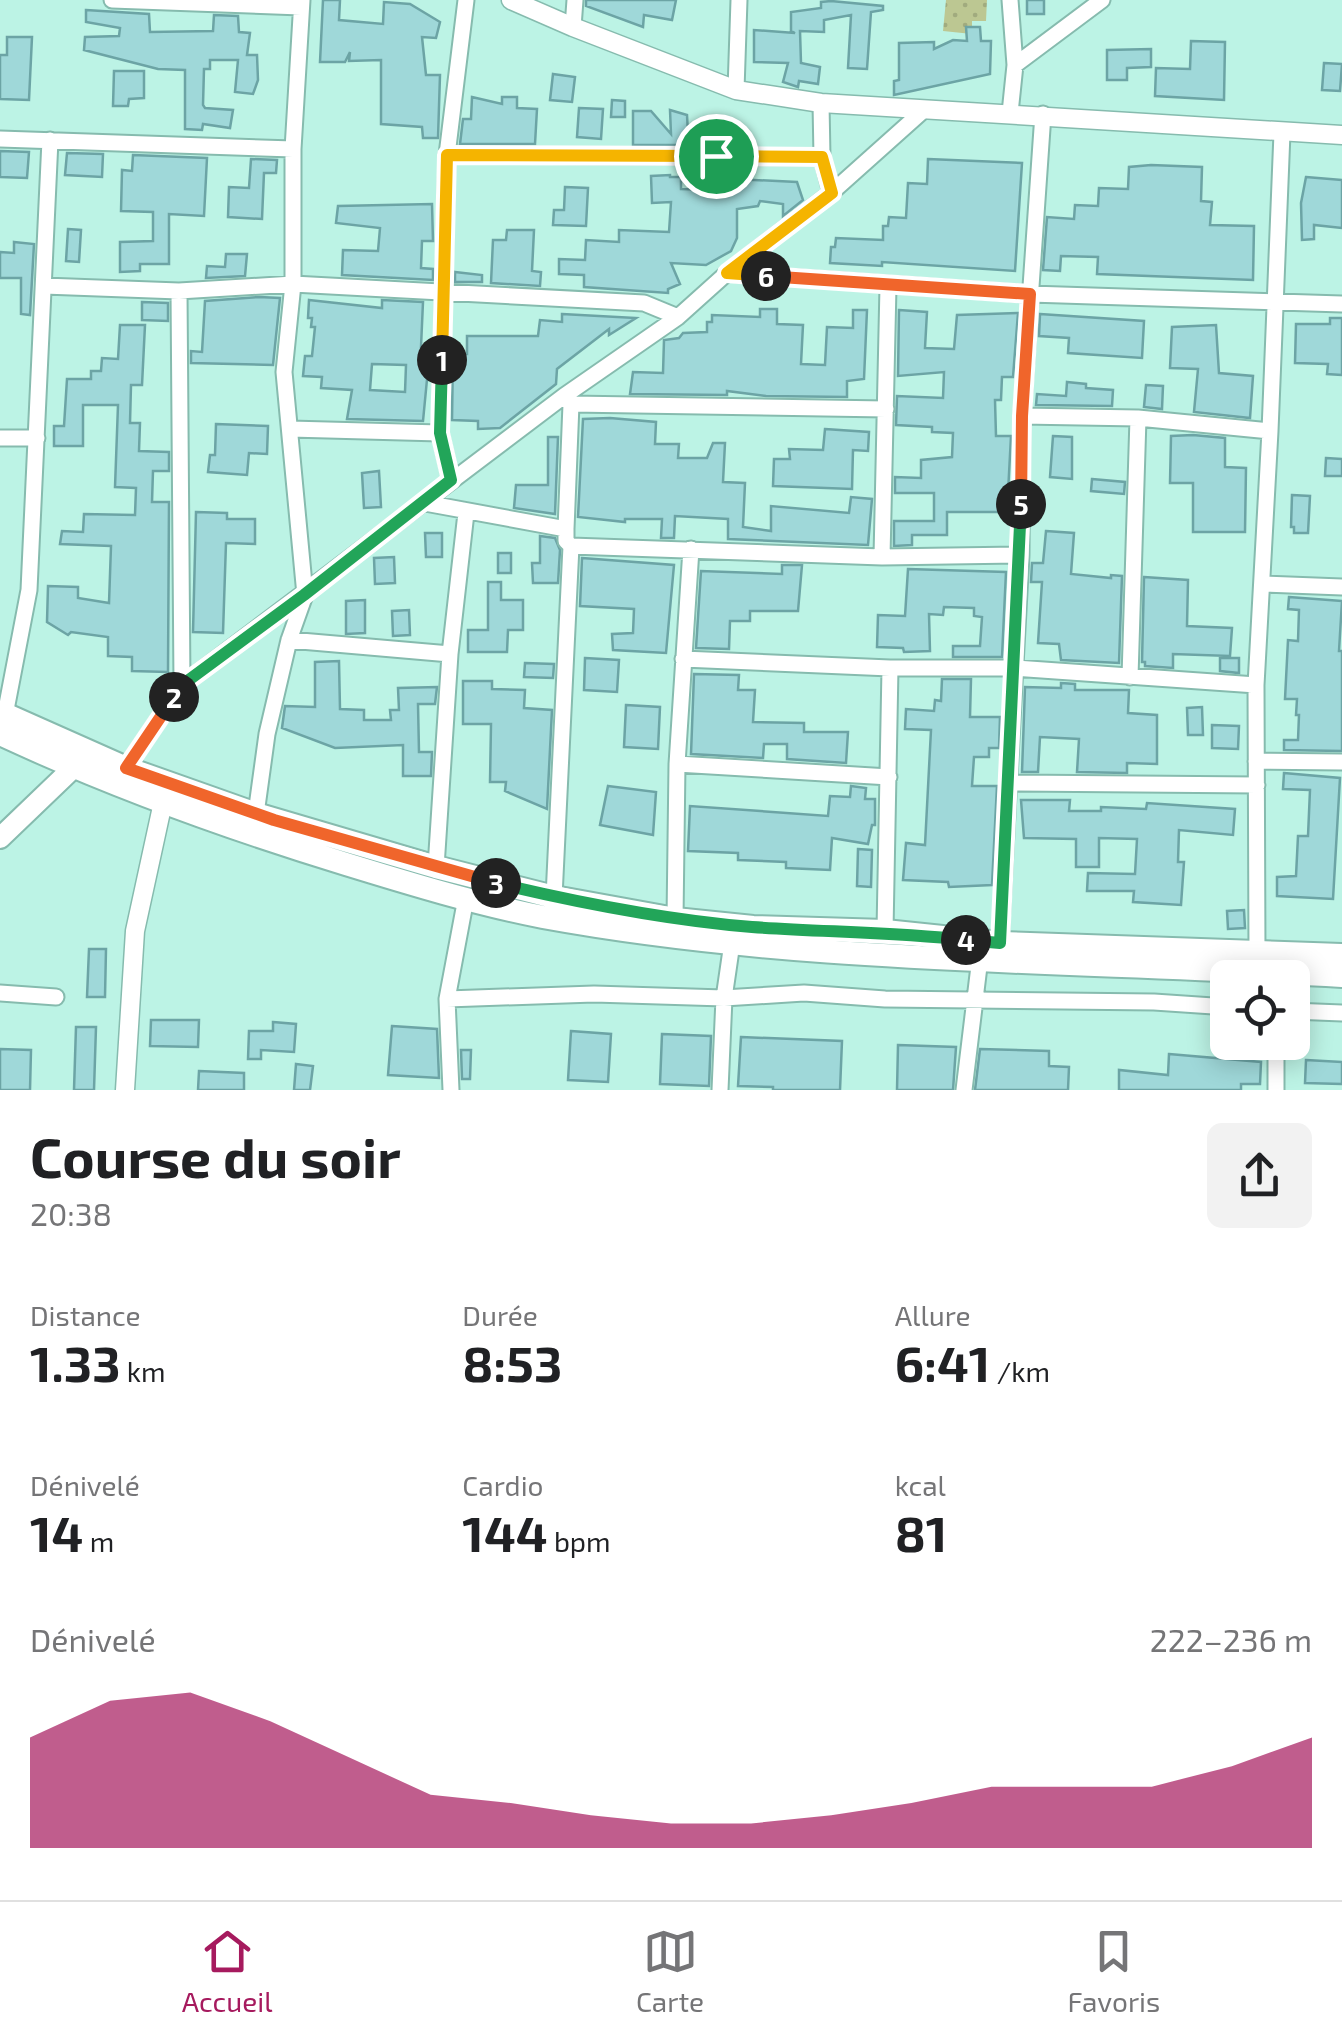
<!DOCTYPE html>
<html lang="fr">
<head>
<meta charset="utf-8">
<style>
	:root { --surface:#fff; --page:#f2f2f2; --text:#202124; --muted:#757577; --line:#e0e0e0; --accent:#a61a5e }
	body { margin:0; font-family:"Exo 2",sans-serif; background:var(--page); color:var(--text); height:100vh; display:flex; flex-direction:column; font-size:38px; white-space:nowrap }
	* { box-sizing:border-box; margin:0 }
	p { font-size:32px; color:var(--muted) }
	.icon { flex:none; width:55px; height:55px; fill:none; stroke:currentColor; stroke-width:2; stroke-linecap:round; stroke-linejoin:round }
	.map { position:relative; height:1090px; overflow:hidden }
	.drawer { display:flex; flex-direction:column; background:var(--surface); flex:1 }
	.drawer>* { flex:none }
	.fabs { position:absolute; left:1210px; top:960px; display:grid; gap:20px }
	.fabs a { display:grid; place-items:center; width:100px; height:100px; border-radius:15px; background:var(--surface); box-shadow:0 5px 25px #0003; font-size:50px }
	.pin { position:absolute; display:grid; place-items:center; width:85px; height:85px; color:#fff; margin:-42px; border:5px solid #fff; border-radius:50%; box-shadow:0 2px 10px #0007 }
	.km { position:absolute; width:50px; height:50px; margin:-25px; border-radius:50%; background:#222; color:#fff; font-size:28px; line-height:50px; text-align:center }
	.round { display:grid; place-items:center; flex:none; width:105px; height:105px; border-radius:15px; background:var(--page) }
	.summary { display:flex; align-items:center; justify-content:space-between; height:170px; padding:0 30px }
	h1 { font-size:55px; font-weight:700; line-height:75px }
	.metrics { display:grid; grid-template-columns:repeat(3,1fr); gap:15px; height:170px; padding:10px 30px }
	.metrics div { display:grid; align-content:center }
	.metrics b { font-size:50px; font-weight:700 }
	.metrics small { font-size:28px; font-weight:400 }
	.metrics p { font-size:28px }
	.chart { height:280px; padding:20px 30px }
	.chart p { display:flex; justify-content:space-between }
	.chart svg { width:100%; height:180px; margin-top:10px; fill:var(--accent); opacity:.7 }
	.dock { display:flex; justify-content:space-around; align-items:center; height:140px; border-top:2px solid var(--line); background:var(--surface); font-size:28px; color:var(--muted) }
	.dock a { display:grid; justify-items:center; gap:5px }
	.dock .on { color:var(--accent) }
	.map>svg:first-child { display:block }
	.park { fill:url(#park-dots) }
	.building { fill:#9fd8d9; stroke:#6ca4a5; stroke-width:2.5; fill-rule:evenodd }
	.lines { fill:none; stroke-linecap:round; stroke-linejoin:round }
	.minor-casing { stroke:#86bbae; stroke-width:19 }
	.tertiary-casing { stroke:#86bbae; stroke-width:21 }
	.secondary-casing { stroke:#86bbae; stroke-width:24 }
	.primary-casing { stroke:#86bbae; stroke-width:26 }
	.minor { stroke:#fff; stroke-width:15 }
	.tertiary { stroke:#fff; stroke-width:18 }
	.secondary { stroke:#fff; stroke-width:20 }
	.primary { stroke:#fff; stroke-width:22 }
	.split-1-casing { stroke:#fff; stroke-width:20 }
	.split-2-casing { stroke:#fff; stroke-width:20 }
	.split-3-casing { stroke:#fff; stroke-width:20 }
	.split-4-casing { stroke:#fff; stroke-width:20 }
	.split-5-casing { stroke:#fff; stroke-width:20 }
	.split-6-casing { stroke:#fff; stroke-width:20 }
	.split-7-casing { stroke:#fff; stroke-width:20 }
	.split-1 { stroke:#f5b400; stroke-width:12 }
	.split-2 { stroke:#22a559; stroke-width:12 }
	.split-3 { stroke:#f0652b; stroke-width:12 }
	.split-4 { stroke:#22a559; stroke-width:12 }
	.split-5 { stroke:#22a559; stroke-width:12 }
	.split-6 { stroke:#f0652b; stroke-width:12 }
	.split-7 { stroke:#f5b400; stroke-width:12 }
</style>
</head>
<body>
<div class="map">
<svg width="1342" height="1090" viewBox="0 0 1342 1090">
	<defs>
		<pattern id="park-dots" width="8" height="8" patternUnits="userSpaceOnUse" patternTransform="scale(2.5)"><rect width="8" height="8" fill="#bcc792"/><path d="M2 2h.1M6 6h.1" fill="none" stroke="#a1ab7e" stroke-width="1.8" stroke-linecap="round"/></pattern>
	</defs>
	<rect width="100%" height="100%" fill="#bcf3e5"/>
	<path class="park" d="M946 0H987L986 21H972V34L943 31Z"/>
	<path class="building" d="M323 0H340L339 20 383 24 384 2 410 4 440 22 436 38 422 37 426 75H440L438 138H423L422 127 381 124V60L349 61 350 52 345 62H320Z
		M586 0H676L672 20 644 15 643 27 586 6Z
		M1027 0H1044V14H1027Z
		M831 1 883 6V10L871 12 867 69 848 68 851 15 824 20V32L800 31 801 63 820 67 818 84 799 81 798 87 783 82 788 63 754 62V30L795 33 791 31V12L821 8V2Z
		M86 10 149 14 150 32 213 31 214 15 238 16 239 32 250 33 247 55H257L258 80 253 94 235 92 238 60H210V69H204L203 105 205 108 233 110 230 128 203 124 202 130 185 129V70L158 69 84 50 85 37 119 36 120 28 86 22Z
		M966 27H980L981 41H991L990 74 894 95V81L899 80V43L934 42V49L953 40 967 41Z
		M7 37H32L29 100 0 99V55H7Z
		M1191 41 1225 42 1224 100 1155 96 1156 68 1190 69Z
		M1151 49V67L1127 68V80H1107V50Z
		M1324 63 1342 64 1340 91 1322 90Z
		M114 71H144V98L129 99 128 106H113Z
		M553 74 575 77 572 102 550 100Z
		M472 97 502 104V97H517V108L537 109 535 144H460L463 119H471Z
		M612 100 625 101V117H611Z
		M579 108 603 109 601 139 577 137Z
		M670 110 687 115 688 134 713 128 719 131V145H633V111H651L671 134Z
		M0 151 29 152 27 178 0 177Z
		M67 153 103 154 102 177 65 175Z
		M133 155 207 158 204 216 169 214V264H140V271L120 272V242L153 241V212L121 211 122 170 132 171Z
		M251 159 277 160 276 173H264L262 219 228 217 229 187 249 188Z
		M928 159 1022 163 1015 271 882 262V266L830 263 831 247H835L836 238 883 240V226H888L889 217 906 218 908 183 927 184Z
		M1151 165 1202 167 1201 201 1212 202 1210 225 1254 226 1253 280 1097 274 1098 257 1061 256 1060 271 1043 270 1047 217 1074 219 1075 205 1098 206 1099 188 1128 189 1129 167Z
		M670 175V177H681V189L714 190 715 178 797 182 803 200 783 216V204L760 201 758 206 737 209V238L731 251 706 265 671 263 680 284 668 289V293L584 287V275L559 274V259L585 260 586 240 619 242V230L669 232 671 202 652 203 651 176Z
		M1306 177 1342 180V228L1314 225V239L1302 240 1301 203Z
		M565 187 588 188 586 226 553 225 554 210H564Z
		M432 204 433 241H422L421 268 433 269V280L342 275 343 250 378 251 380 228 336 223 338 206Z
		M68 229 81 230 79 262 66 261Z
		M507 230H534L532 271 541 272 540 286 491 283 493 240H506Z
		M14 242 34 244 30 315 21 314V278H0V252L14 253Z
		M226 254H247L245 276 206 278 207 266 225 267Z
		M455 272 482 275V282H455Z
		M259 297 280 298 273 365 191 363V351L202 352 205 301Z
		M309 300 382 308V300L423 302 421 347H427L428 369 423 421 347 419 352 390 321 388 322 377 303 376 305 356H312L315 327H311L312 318H308ZM372 364 406 365 405 392 370 390Z
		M142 302 168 303V321L142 320Z
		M760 309H777V324L803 325 801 364 825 365 827 327 853 328V310H867L864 379 847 381V397L766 396 727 391V395L630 394 633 372 663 373 664 340 679 338 683 333 707 332V322H712V315L760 317Z
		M899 310 927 312 925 348 954 349 957 315 1018 313 1013 377H1002L1001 400H995L996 436H1011L1007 512H947V535H912V545L894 546V521H934V493H895V477L921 478V460L952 457 953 433 932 432V427L896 425 897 396 943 398 944 372 898 376Z
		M562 314 636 318 609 335V329L557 369 556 384 500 428 478 429V421L452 420 453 353 467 354V336H538L540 320 562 322Z
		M1040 314 1144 321 1142 358 1068 353 1069 338 1039 336Z
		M1330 318H1342V375L1327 374 1328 364 1295 363 1296 324H1330Z
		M120 325H145L142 385H131L130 423H140L139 451 169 452V471H153L152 502H169L168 672 132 671V657L108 656V637L71 632 68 635 47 622 48 586 78 587V598L109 603 111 546 60 544 62 531 83 532 84 514 135 515 136 488 115 487 118 405H83V446H54V426H64L67 379H91V371H101L102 358 118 359Z
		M1216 325 1219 373 1253 376 1250 418 1194 412 1198 369 1170 368 1172 327Z
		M1067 382 1086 384V388L1113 390 1112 406 1036 405 1037 394 1066 396Z
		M1146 385 1163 386 1162 409 1144 407Z
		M610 418 656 422 655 444H679L678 458H707L713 443H725L723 482 745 483 743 527 771 531V506L849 513 851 497 872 499 868 545 728 539V519L675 516 674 538H661L662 519H625V522L578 517 583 419Z
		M216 424 268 426 267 454 249 453 247 475 208 472 210 455H215Z
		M825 429 869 432 868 451 853 450 852 489 773 486 774 459H790L789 449 823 450Z
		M1193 435 1225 438V467L1246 468 1245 532H1193V483H1170L1171 436Z
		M1053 436 1072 437V479L1050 477Z
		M548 437H558L555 514 514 508 516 485H548Z
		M1326 458 1342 459V476H1325Z
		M379 471 381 507 364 508 362 473Z
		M1092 479 1125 482 1124 494 1091 491Z
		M1292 495 1310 496 1308 533H1294V527H1291Z
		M196 512 227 513V519H255V544L226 543 223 633 193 632Z
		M1046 531 1074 533 1071 574 1111 578V575L1122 576 1119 663 1061 660 1059 644 1038 643 1042 582H1031L1032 563H1043Z
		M425 533H442V557H426Z
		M540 536 555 538 560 550 558 583H533L532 563H540Z
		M498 553H511V573H498Z
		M394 557 395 583 375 584 374 558Z
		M582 558 674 565 666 653 613 650 612 634 633 633 634 609 580 606Z
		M782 565H802L798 611H750V621H730L729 649 696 648 701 571 782 574Z
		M908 569 1006 572 1002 657H953V646H980L982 617 974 616V608L944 607 943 615 929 614 930 651 904 652 903 648 877 647 878 615 905 616Z
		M1144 577 1188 580 1187 626 1232 628 1230 656 1173 654V668L1145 666V662H1142Z
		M488 582H501V600H523V630H508L507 652H468V630H488Z
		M1289 597 1342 601 1339 651H1342V751L1284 750V740H1298L1299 715H1296L1297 699H1285L1288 640 1298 641 1299 610 1288 609Z
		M365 600V633L346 634V601Z
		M409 610 410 635 393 636 392 611Z
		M585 658 619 660 617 692 584 690Z
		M1220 658H1239V673L1220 671Z
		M339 661 340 709 364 710V720H391L390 710H399L398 688 437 687 435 704H418L419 752H432L431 776H403V745L335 748 282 728 285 706 315 707V662Z
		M525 663 554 664 553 678 524 677Z
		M694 674 739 675 738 690H755L753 722 804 723V732H848L846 763 787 759V744H764L763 758 691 754Z
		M942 679H971L970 717H1000L999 748H989V757H974L972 786H997L992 885 949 887 948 882 903 880 906 843 925 845 931 730 905 729 906 709 934 711 935 700 941 701Z
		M463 681H492V689L525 690 524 708 552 710 547 809 505 791 506 782H490L491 724H463Z
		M1061 683 1075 684V690H1129L1128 713 1157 715V764L1127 763V773L1077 772 1079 739 1040 737 1038 772H1022L1025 687 1061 688Z
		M626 705 660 707 658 749 624 747Z
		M1202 707 1203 735H1188L1187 708Z
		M1212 725 1239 726 1238 749 1212 748Z
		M1284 773 1340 778 1333 899 1277 896V877L1296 876 1298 836H1308L1310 790 1283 789Z
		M608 786 656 792 653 835 600 825Z
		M851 786 866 788 865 799H875V825H872L868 844 832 838 830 870 786 868V862L738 860V853L688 851 690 806 828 816 830 796 850 797Z
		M1021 800H1070L1069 811H1101V807L1146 809 1147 803 1235 809 1233 835 1179 830 1178 862H1184L1181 905 1133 902 1134 891H1087L1088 873 1135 874 1137 839 1099 838V867H1076V839L1024 838Z
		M858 849 872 850 871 887 857 886Z
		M1244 910 1245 928 1228 929 1227 911Z
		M89 949H106L105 997H87Z
		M151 1020H199L198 1047 150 1046Z
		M273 1022 296 1024 294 1052 261 1050V1059H248L249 1031H273Z
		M392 1026 437 1029 439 1078 388 1075Z
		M76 1027H96L94 1090H74Z
		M571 1031 611 1034 608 1082 568 1080Z
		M662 1034 711 1036 709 1086 660 1084Z
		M741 1037 842 1041 840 1090H773V1087L738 1086Z
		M898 1045 956 1047 953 1090H897Z
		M0 1049 31 1050 30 1090H0Z
		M980 1049 1049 1051V1066L1069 1067 1068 1090H975Z
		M461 1050H471L470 1079H462Z
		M1169 1054 1261 1062 1260 1084H1241V1090H1119V1070L1168 1075Z
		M1306 1060 1342 1062V1084L1305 1083Z
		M296 1064 313 1066 310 1090H294Z
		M199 1071 244 1073V1090H198Z"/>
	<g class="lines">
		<defs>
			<path id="minor" d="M112 0 301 7
				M1010 0 1015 65 1010 113
				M573 27 575 0
				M1015 65 1102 0
				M736 90 739 0
				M821 103 822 157 831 193
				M0 139 293 149
				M447 155 822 157
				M727 273 1030 294 1342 304
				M44 286 179 291 293 284 644 303 678 317
				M179 291 182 685
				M567 399 571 404 886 409
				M1022 416 1138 418 1270 431
				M290 429 440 433
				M0 438H37
				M451 480 440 433 447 155 466 0
				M425 503 566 529
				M571 546 882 557 1021 555
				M882 557 888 286
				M1263 584 1342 587
				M289 640 450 654
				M683 659 890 668H1014L1256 685
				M1130 677 1138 418
				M5 715 29 590 50 140
				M1256 761 1342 762
				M677 764 889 777
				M126 768 182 685 564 396 678 317 727 273 831 193 925 109
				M1009 783 1257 785
				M256 814 267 734 289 640 305 595 284 372 293 284V149L302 0
				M436 867 450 654 466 513
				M554 897 571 546 566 541V529L571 404
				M675 919 677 764 691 549
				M885 931 890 668
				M1000 943 1021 555 1022 416 1043 114
				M1257 953 1256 685 1270 431 1282 133
				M0 993 56 997
				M447 999 594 994 724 998 804 993 885 999 1154 1002 1228 1007
				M1292 1011 1342 1013
				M451 1090 447 999 466 898
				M720 1090 724 998 732 943
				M964 1090 980 958
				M1276 1090V1042"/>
			<path id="tertiary" d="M511 0 573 27 736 90 821 103 1342 135
				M125 1090 135 931 165 793"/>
			<path id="secondary" d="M0 838 73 768"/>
			<path id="primary" d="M0 712 126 768 256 814 436 867 554 897 675 919 753 927 885 931 1000 943 1342 955
				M0 734C112 786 228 828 346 864 411 884 477 904 543 917 806 965 1076 960 1342 976"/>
		</defs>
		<use href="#minor" class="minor-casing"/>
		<use href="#tertiary" class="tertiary-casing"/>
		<use href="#secondary" class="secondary-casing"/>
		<use href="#primary" class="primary-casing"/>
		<use href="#minor" class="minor"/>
		<use href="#tertiary" class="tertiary"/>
		<use href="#secondary" class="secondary"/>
		<use href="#primary" class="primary"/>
	</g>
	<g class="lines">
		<defs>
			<path id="split-1" d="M442 360 447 155 716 156"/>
			<path id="split-2" d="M174 697 182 685 304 595 451 480 440 433 442 360"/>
			<path id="split-3" d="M174 697 126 768 274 820 496 883"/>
			<path id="split-4" d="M496 883C580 903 666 920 752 927 824 932 895 932 966 940"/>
			<path id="split-5" d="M966 940 1000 943 1021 504"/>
			<path id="split-6" d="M766 276 1030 294 1022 416 1021 504"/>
			<path id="split-7" d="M716 156 822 157 832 193 727 273 766 276"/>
		</defs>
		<use href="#split-1" class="split-1-casing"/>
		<use href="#split-2" class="split-2-casing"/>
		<use href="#split-3" class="split-3-casing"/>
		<use href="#split-4" class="split-4-casing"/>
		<use href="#split-5" class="split-5-casing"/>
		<use href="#split-6" class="split-6-casing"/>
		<use href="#split-7" class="split-7-casing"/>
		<use href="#split-1" class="split-1"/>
		<use href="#split-2" class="split-2"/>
		<use href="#split-3" class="split-3"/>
		<use href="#split-4" class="split-4"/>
		<use href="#split-5" class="split-5"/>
		<use href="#split-6" class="split-6"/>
		<use href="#split-7" class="split-7"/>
	</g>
</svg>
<div class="fabs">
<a><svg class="icon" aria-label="locate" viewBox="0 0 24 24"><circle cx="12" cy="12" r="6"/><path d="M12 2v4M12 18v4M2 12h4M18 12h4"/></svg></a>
</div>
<div class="pin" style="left:716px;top:156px;background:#1e9e55"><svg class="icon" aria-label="arrive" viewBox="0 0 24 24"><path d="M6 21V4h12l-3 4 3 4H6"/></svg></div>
<b class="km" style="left:442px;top:360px">1</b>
<b class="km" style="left:174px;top:697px">2</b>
<b class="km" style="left:496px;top:883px">3</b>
<b class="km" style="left:966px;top:940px">4</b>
<b class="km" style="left:1021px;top:504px">5</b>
<b class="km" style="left:766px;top:276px">6</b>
</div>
<section class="drawer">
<div class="summary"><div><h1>Course du soir</h1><p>20:38</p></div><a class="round"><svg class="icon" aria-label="share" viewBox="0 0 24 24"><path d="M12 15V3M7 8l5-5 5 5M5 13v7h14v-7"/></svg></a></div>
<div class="metrics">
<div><p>Distance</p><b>1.33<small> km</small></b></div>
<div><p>Durée</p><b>8:53</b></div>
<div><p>Allure</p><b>6:41<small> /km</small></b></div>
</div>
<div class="metrics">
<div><p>Dénivelé</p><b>14<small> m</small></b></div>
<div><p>Cardio</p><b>144<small> bpm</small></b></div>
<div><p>kcal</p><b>81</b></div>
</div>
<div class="chart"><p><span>Dénivelé</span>222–236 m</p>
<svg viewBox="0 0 160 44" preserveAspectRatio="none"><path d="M0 44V17L10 8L20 6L30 13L40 22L50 31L60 33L70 36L80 38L90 38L100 36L110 33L120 29L130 29L140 29L150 24L160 17V44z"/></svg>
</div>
</section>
<nav class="dock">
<a class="on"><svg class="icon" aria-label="home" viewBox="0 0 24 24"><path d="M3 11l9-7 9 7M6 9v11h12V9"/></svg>Accueil</a>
<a><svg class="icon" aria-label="map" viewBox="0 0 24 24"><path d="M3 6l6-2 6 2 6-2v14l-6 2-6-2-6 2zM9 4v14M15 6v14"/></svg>Carte</a>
<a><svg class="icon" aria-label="saved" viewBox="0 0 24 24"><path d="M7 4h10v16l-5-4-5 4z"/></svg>Favoris</a>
</nav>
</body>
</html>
